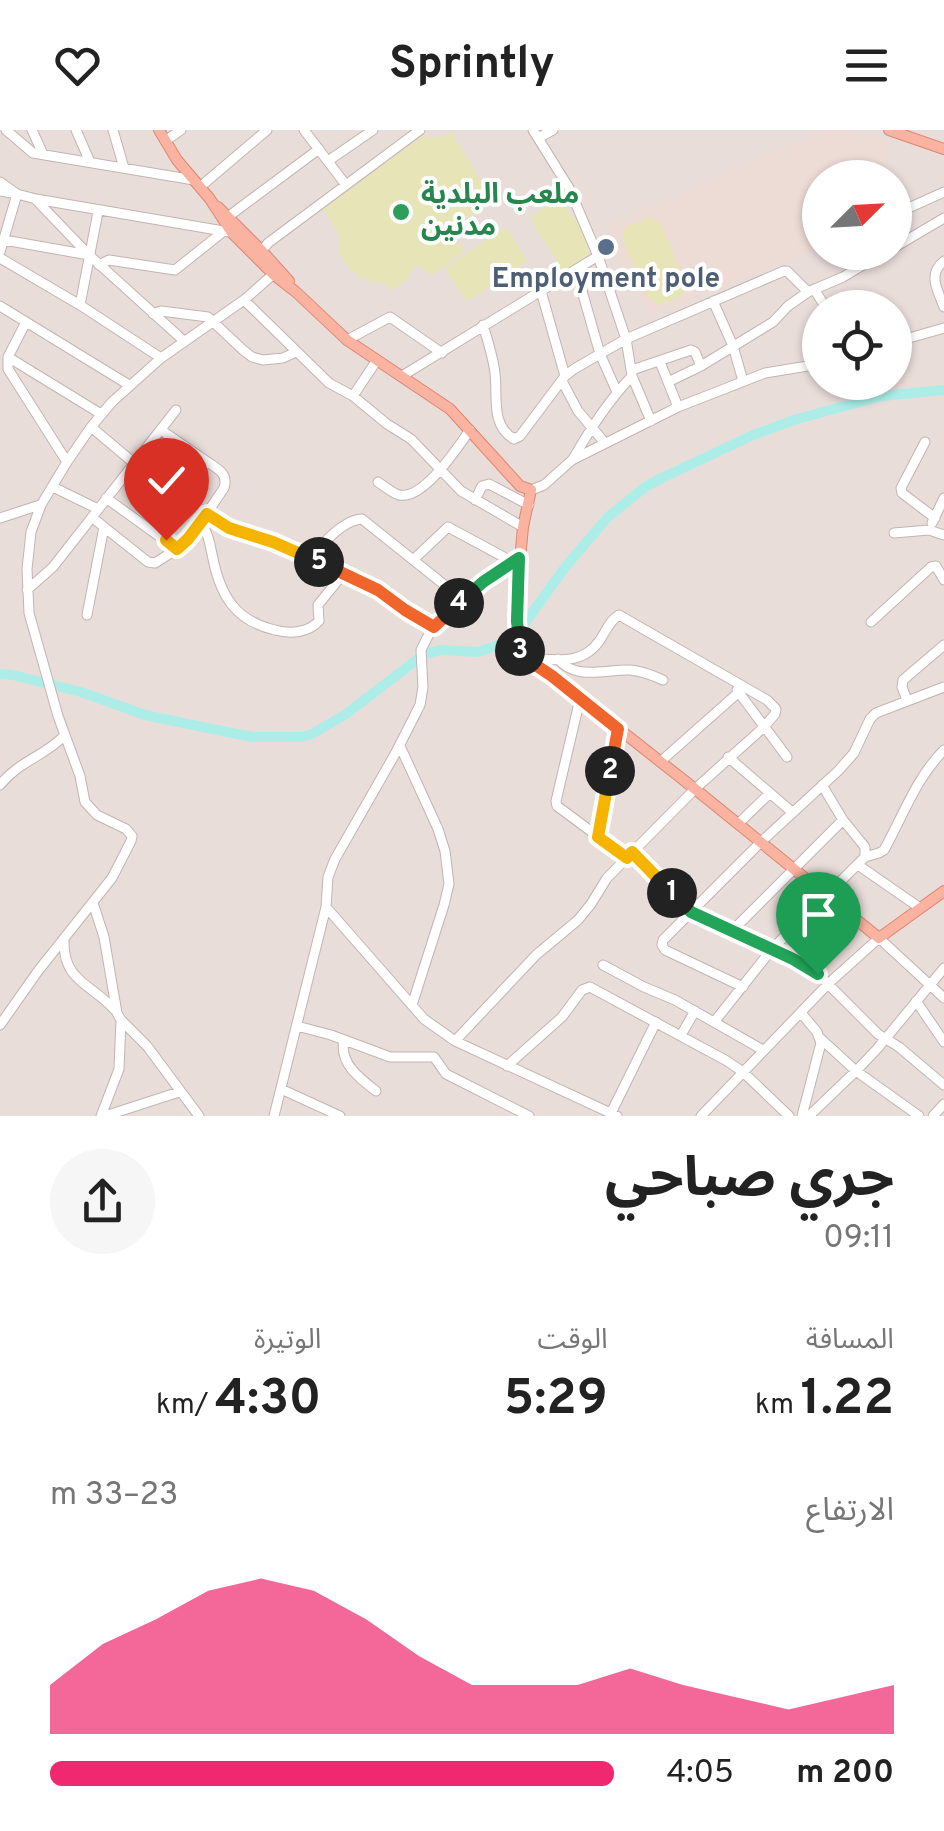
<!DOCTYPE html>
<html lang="ar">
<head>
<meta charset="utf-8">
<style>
	:root { --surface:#fff; --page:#f6f6f6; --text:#222; --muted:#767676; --accent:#ef286f }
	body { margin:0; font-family:Overpass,"Noto Sans Arabic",sans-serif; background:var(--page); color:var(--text); direction:rtl; height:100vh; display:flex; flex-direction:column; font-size:38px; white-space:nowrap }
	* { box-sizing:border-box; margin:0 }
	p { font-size:32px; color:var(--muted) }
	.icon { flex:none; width:55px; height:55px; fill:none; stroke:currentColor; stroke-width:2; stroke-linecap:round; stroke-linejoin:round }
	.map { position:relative; height:986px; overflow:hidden; direction:ltr }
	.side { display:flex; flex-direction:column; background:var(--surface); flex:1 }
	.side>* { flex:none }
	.needle { width:65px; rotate:66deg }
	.fabs { position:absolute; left:802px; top:30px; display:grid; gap:20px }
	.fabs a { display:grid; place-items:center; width:110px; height:110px; border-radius:50%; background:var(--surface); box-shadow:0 2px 8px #0004; font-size:50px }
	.pin { position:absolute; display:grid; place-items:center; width:85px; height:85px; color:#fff; margin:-102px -42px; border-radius:50% 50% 50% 0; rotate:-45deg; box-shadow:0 0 10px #0007 }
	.pin .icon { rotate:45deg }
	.km { position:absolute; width:50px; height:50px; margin:-25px; border-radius:50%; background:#222; color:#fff; font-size:28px; line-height:50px; text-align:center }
	.round { display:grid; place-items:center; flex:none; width:105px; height:105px; border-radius:52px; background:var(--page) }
	.summary { display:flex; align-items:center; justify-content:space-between; height:170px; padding:0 50px }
	h1 { font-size:55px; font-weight:700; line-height:75px }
	.metrics { display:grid; grid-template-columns:repeat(3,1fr); gap:15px; height:170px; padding:10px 50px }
	.metrics div { display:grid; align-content:center }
	.metrics b { font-size:50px; font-weight:700 }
	.metrics small { font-size:28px; font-weight:400 }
	.metrics p { font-size:28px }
	.chart { height:280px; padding:20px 50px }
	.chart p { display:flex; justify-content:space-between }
	.chart svg { width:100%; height:180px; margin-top:10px; fill:var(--accent); opacity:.7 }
	ul { padding:0 50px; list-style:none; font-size:32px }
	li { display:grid; grid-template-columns:160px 120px 1fr; align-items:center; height:75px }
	li i { height:25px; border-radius:12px; background:var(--accent) }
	header { display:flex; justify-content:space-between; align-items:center; height:130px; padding:0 50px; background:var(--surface); font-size:45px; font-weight:700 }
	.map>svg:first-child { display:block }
	.residential { fill:#e9ddda; fill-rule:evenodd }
	.education { fill:#eddbd6 }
	.grass { fill:#e7e4b7 }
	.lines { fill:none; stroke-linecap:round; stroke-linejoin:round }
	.river { stroke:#aceee7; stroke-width:10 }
	.minor-casing { stroke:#c3b4b1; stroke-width:11 }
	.major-casing { stroke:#df8570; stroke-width:12 }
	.minor { stroke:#fff; stroke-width:9 }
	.major { stroke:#f9b3a0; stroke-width:10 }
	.split-1-casing { stroke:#fff; stroke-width:20 }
	.split-2-casing { stroke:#fff; stroke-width:20 }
	.split-3-casing { stroke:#fff; stroke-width:20 }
	.split-4-casing { stroke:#fff; stroke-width:20 }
	.split-5-casing { stroke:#fff; stroke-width:20 }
	.split-6-casing { stroke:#fff; stroke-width:20 }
	.split-1 { stroke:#22a559; stroke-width:12 }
	.split-2 { stroke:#f5b400; stroke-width:12 }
	.split-3 { stroke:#f0652b; stroke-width:12 }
	.split-4 { stroke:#22a559; stroke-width:12 }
	.split-5 { stroke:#f0652b; stroke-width:12 }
	.split-6 { stroke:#f5b400; stroke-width:12 }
	.leisure-dot { fill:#2e9e5b; stroke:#fff; stroke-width:4 }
	.service-dot { fill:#5c6f8a; stroke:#fff; stroke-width:4 }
	.labels { text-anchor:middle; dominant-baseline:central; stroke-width:8; stroke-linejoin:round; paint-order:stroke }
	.leisure-label { font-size:28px; font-weight:bold; fill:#27864d; stroke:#fff; text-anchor:start }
	.service-label { font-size:28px; font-weight:bold; fill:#4e5e75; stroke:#fff }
</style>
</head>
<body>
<header><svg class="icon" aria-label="menu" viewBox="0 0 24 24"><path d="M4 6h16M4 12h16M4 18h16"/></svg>Sprintly<svg class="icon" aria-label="heart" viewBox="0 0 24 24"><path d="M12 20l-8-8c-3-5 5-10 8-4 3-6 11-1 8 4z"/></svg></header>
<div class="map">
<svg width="944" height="986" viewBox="0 0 944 986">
	<rect width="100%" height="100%" fill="#f5edec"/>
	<path class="residential" d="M0 0H944V986H0ZM820 48H895V122H820ZM820 178H895V252H820Z"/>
	<path class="education" d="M824 0H852L892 13 879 47 820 48V118L650 186 606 96Z"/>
	<path class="grass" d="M451 2 491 67C474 77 473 93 455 106L464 121 431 146 419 135 408 143 410 147 391 161 385 153C365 153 347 143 340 123 338 115 340 106 336 99 332 92 327 87 323 79L421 7H443Z
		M557 69 570 82 582 99 588 114 586 118 592 129 563 143 557 139 556 133 558 132 538 103 530 87Z
		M650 87 661 94 686 154 682 166 660 175 648 168 622 109 625 97Z
		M506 97 528 131 467 172 444 138Z"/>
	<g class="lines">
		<path class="river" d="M0 544 13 545 81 562 145 585 217 600 253 607H301L312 604 346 584 423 525 439 520 478 522 496 516 517 504 566 436 608 387 645 357 664 347 753 305 797 289 882 266 944 260"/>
		<defs>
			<path id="minor" d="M6 0 33 23 194 50
				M32 0 43 24
				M76 0 90 32
				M113 0 124 38
				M304 0 346 55
				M533 0 569 58 598 126 626 209 632 246 651 291
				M538 8 553 0
				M165 11 181 0
				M328 31 373 0
				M0 52 17 64 36 69 235 103
				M200 57 267 0
				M0 61 17 64 0 122
				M37 71 89 125 184 211
				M895 84 944 62
				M229 86 319 19
				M4 110 89 125
				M895 117 944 88
				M260 123 268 113 420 0
				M0 128 80 175 161 228
				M944 131C927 144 938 161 944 177
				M99 135 109 130 175 140 224 101
				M576 140 600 224 617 262
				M814 159 826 178
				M541 161 565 246
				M244 170 329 253 353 266 387 294 411 309 461 361 523 397
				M713 171 733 216 743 251
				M80 175 98 82
				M0 176 129 255
				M153 184 161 181 208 187 243 220 252 227 263 230 283 228 296 222
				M26 192 8 227V239L67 332
				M483 195C488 211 493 227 495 243 498 266 490 295 514 309L520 306 565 246 574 239 626 209 784 141H787L808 162
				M347 210 390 187 442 223
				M895 212 944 198
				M8 227 101 284
				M660 232 678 277
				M632 240 691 220 695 222 701 236
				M402 246 598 126
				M562 251 578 281 604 312
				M668 252 701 236 773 192 788 176 808 162 843 147 885 122
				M353 266 377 230
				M91 297 134 333 223 395 290 418 378 460 405 481 434 497
				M161 300 206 331
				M925 312 901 358 902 363 935 388
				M573 329C590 299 608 271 632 246
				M378 352C384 356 392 363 399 365 424 370 457 318 470 300
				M53 357 98 379
				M531 360 544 355 572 330 678 277 765 243 820 234
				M106 368 177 419 192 405 224 358C229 343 216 338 206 331L183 368
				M475 370 482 356 489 354 529 375
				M0 388 40 375
				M201 392C209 405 210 415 213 429 221 467 236 491 275 500 290 504 308 503 319 491L318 475 343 444
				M932 393 944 368
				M104 397 148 432 155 433 177 419
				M894 403 929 400 944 405
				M309 427C324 414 342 390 362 389L462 469
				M413 430 448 397 513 432
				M27 460 53 437 176 280
				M87 485 104 397 92 387
				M871 492 931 437 936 436 944 450
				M558 529C576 551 605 539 630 540 642 541 652 545 663 550
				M737 560 787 627
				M580 569 556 671 557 676 627 728
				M907 570 902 557 903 550 944 515
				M400 616 438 699 445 721 449 754 444 775 412 875
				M728 627 792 682
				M660 632 739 562
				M0 655C20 630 44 627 65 605
				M822 655 843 690
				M738 694 769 664
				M598 707 618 599
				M632 722 691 782 793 829 818 844 878 904 899 917 944 955
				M865 727 879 723 884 720C903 686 916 648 944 620
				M858 735 920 778
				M93 773 104 807 117 883 121 890 147 916 199 986
				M326 777 424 889 455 911 617 986
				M64 810C63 852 91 853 115 880
				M603 835 644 857 675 870 763 920
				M743 857 665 820 662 815 663 810 761 712 838 641 854 623 870 589 876 583 944 557
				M916 871 944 912
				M801 883 817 902 821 913 802 986
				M715 891 772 819 865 727V717L843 690 732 801
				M0 895 38 841 112 748 131 711 132 706 126 699 97 685 85 672 80 646 58 586 29 483 27 439 31 402 41 375 67 332 91 297 112 272 161 228 244 170 278 140
				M297 896 331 905 390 927H434L446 944 529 986
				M681 905 695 881
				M820 908 856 941 877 919 944 838
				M344 910C339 933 359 948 376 961
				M455 911 536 825 578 790 591 774 607 748 695 659 764 597 775 584 776 579 767 570 619 485C610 490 606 501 600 510 582 537 553 529 525 528
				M507 936 562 887 582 860 590 857 727 931 743 942 789 986
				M281 959 340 986
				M611 983 656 892
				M101 986 119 939 121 890
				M105 986 179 962
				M274 986 326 777 328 747 335 729 395 624 420 575 423 557 421 520 429 504 462 469 519 428
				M701 986 829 853 879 808 944 868
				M809 986 856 941 919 986
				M933 986 944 974"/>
			<path id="major" d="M159 0 177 30 210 69 232 103 274 145 296 162 347 210 450 279 520 356 531 360 523 397 519 440 518 517 525 528 552 546 695 659 879 808 944 761
				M889 0 944 19
				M218 77 262 121 289 151"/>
		</defs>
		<use href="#minor" class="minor-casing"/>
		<use href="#major" class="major-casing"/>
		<use href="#minor" class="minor"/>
		<use href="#major" class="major"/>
	</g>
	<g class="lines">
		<defs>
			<path id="split-1" d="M672 763 691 782 793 829 818 844"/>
			<path id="split-2" d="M610 641 598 707 627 728 632 722 672 763"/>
			<path id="split-3" d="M520 521 525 528 552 546 618 599 610 641"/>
			<path id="split-4" d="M459 473 483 452 519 428 517 491 520 521"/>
			<path id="split-5" d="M319 432 378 460 405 480 434 497 459 473"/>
			<path id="split-6" d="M166 410 177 419 188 409 207 384 229 398 273 412 319 432"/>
		</defs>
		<use href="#split-1" class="split-1-casing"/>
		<use href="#split-2" class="split-2-casing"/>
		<use href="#split-3" class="split-3-casing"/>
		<use href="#split-4" class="split-4-casing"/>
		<use href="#split-5" class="split-5-casing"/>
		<use href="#split-6" class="split-6-casing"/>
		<use href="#split-1" class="split-1"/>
		<use href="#split-2" class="split-2"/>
		<use href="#split-3" class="split-3"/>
		<use href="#split-4" class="split-4"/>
		<use href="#split-5" class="split-5"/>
		<use href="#split-6" class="split-6"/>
	</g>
	<circle class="leisure-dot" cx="401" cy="82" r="10"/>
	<circle class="service-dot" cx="606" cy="117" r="10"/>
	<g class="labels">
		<g class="leisure-label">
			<text x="421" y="66">ملعب البلدية<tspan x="421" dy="32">مدنين</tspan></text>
		</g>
		<g class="service-label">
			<text x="606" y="150">Employment pole</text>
		</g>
	</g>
</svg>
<div class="fabs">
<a><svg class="needle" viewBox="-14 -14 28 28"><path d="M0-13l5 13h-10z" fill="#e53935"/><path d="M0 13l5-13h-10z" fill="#767676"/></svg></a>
<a><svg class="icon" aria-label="locate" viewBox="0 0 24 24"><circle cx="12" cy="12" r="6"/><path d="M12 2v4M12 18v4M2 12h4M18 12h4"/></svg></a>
</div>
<div class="pin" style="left:818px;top:844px;background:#1e9e55"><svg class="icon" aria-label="arrive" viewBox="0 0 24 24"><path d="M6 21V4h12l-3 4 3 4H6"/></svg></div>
<div class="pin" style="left:166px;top:410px;background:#d93025"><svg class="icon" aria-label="check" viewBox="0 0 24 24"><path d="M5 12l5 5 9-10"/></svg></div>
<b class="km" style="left:672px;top:763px">1</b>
<b class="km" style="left:610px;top:641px">2</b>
<b class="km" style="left:520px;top:521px">3</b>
<b class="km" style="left:459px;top:473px">4</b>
<b class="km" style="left:319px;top:432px">5</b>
</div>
<section class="side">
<div class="summary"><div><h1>جري صباحي</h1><p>09:11</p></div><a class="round"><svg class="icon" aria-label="share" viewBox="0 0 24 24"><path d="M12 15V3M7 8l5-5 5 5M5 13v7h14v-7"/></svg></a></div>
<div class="metrics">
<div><p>المسافة</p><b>1.22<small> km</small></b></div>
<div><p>الوقت</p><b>5:29</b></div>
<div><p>الوتيرة</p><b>4:30<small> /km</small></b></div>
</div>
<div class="chart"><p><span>الارتفاع</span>23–33 m</p>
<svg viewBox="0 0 160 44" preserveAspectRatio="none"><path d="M0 44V32L10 22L20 16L30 9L40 6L50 9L60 16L70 25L80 32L90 32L100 32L110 28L120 32L130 35L140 38L150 35L160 32V44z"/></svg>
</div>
<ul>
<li><b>200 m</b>4:05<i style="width:100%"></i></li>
</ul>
</section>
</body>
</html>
